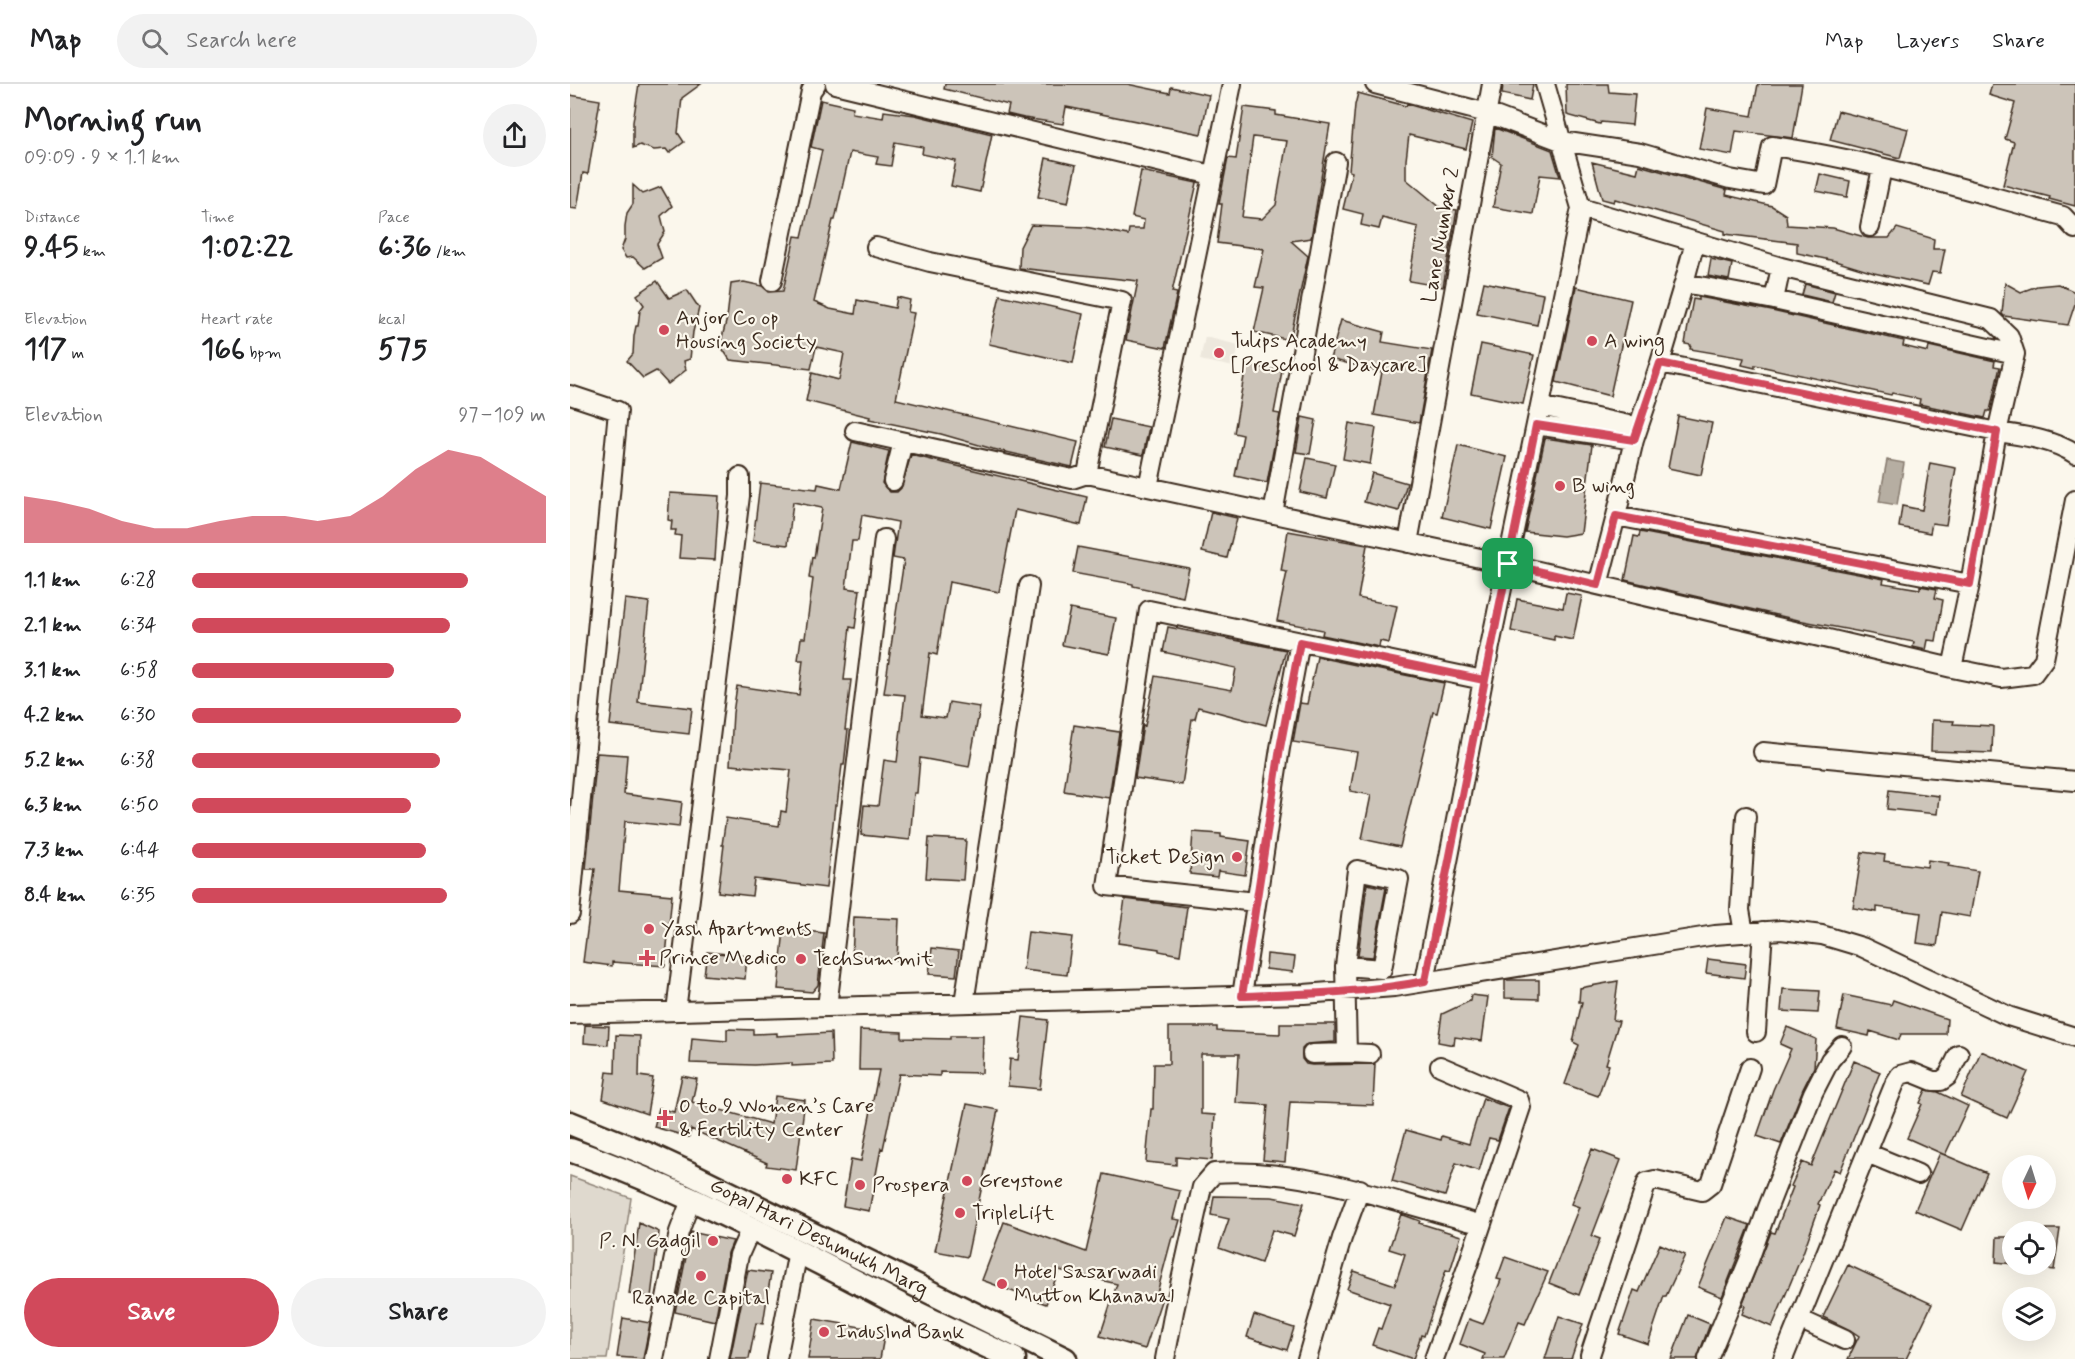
<!DOCTYPE html>
<html lang="en">
<head>
<meta charset="utf-8">
<style>
	:root { --surface:#fff; --page:#f2f2f2; --text:#202124; --muted:#757577; --line:#e0e0e0; --accent:#d1495b }
	body { margin:0; font-family:Mynerve,sans-serif; background:var(--page); color:var(--text); height:100vh; display:flex; flex-direction:column; font-size:22px; white-space:nowrap }
	* { box-sizing:border-box; margin:0 }
	p { font-size:20px; color:var(--muted) }
	.icon { flex:none; width:33px; height:33px; fill:none; stroke:currentColor; stroke-width:2; stroke-linecap:round; stroke-linejoin:round }
	.map { position:relative; flex:1; overflow:hidden }
	.details { display:flex; flex-direction:column; background:var(--surface); width:570px }
	.details>* { flex:none }
	.needle { width:39px; rotate:184deg }
	.tools { position:absolute; left:1432px; top:1071px; display:grid; gap:12px }
	.tools a { display:grid; place-items:center; width:54px; height:54px; border-radius:50%; background:var(--surface); box-shadow:0 6px 24px #0002; font-size:30px }
	.pin { position:absolute; display:grid; place-items:center; width:51px; height:51px; color:#fff; margin:-26px; border-radius:12px; box-shadow:0 3px 9px #0006 }
	.round { display:grid; place-items:center; flex:none; width:63px; height:63px; border-radius:32px; background:var(--page) }
	.summary { display:flex; align-items:center; justify-content:space-between; height:102px; padding:0 24px }
	h1 { font-size:33px; font-weight:700; line-height:45px }
	.figures { display:grid; grid-template-columns:repeat(3,1fr); gap:9px; height:102px; padding:6px 24px }
	.figures div { display:grid; align-content:center }
	.figures b { font-size:30px; font-weight:700 }
	.figures small { font-size:16px; font-weight:400 }
	.figures p { font-size:16px }
	.chart { height:168px; padding:12px 24px }
	.chart p { display:flex; justify-content:space-between }
	.chart svg { width:100%; height:108px; margin-top:6px; fill:var(--accent); opacity:.7 }
	.cta { display:flex; gap:12px; margin-top:auto; padding:12px 24px }
	.cta a { flex:1; height:69px; border-radius:36px; background:var(--accent); color:#fff; font-size:24px; font-weight:700; line-height:69px; text-align:center }
	.cta a+a { background:var(--page); color:var(--text) }
	ul { padding:0 24px; list-style:none; font-size:20px }
	li { display:grid; grid-template-columns:96px 72px 1fr; align-items:center; height:45px }
	li i { height:15px; border-radius:8px; background:var(--accent) }
	header { display:flex; align-items:center; gap:36px; box-sizing:border-box; height:84px; padding:0 30px; background:var(--surface); border-bottom:2px solid var(--line) }
	header strong { font-size:28px }
	nav { display:flex; gap:33px; margin-inline-start:auto; font-size:21px }
	.search { width:420px; height:54px; background:var(--page); display:flex; align-items:center; gap:15px; box-sizing:border-box; padding:0 21px; border-radius:33px; color:var(--muted); font-size:22px }
	main { display:flex; flex:1; min-height:0 }
	.map>svg:first-child { display:block }
	.built { fill:#ede8dd }
	.green { fill:#dfd9ce; stroke:#8d8276; stroke-width:1.5 }
	.water { fill:#b6aea2; stroke:#85796d; stroke-width:1.5 }
	.building { fill:#ccc4b9; stroke:#3b2a1e; stroke-width:1.5; fill-rule:evenodd }
	.lines { fill:none; stroke-linecap:round; stroke-linejoin:round }
	.minor-casing { stroke:#3b2a1e; stroke-width:22 }
	.major-casing { stroke:#3b2a1e; stroke-width:27 }
	.minor { stroke:#fbf7ec; stroke-width:18 }
	.major { stroke:#fbf7ec; stroke-width:22 }
	.route-casing { stroke:#fff; stroke-width:12 }
	.route { stroke:#d1495b; stroke-width:8 }
	.poi-dot { fill:#d1495b; stroke:#fbf7ec; stroke-width:2 }
	.labels { text-anchor:middle; dominant-baseline:central; stroke-width:4.5; stroke-linejoin:round; paint-order:stroke }
	.street-label { font-size:21px; fill:#3b2a1e; stroke:#fbf7ec }
	.poi-label { font-size:21px; fill:#3b2a1e; stroke:#fbf7ec; text-anchor:start }
</style>
</head>
<body>
<header>
<strong>Map</strong>
<div class="search"><svg class="icon" aria-label="search" viewBox="0 0 24 24"><circle cx="10" cy="10" r="6"/><path d="M15 15l6 6"/></svg>Search here</div>
<nav><a>Map</a><a>Layers</a><a>Share</a></nav>
</header>
<main>
<section class="details">
<div class="summary"><div><h1>Morning run</h1><p>09:09 · 9 × 1.1 km</p></div><a class="round"><svg class="icon" aria-label="share" viewBox="0 0 24 24"><path d="M12 15V3M7 8l5-5 5 5M5 13v7h14v-7"/></svg></a></div>
<div class="figures">
<div><p>Distance</p><b>9.45<small> km</small></b></div>
<div><p>Time</p><b>1:02:22</b></div>
<div><p>Pace</p><b>6:36<small> /km</small></b></div>
</div>
<div class="figures">
<div><p>Elevation</p><b>117<small> m</small></b></div>
<div><p>Heart rate</p><b>166<small> bpm</small></b></div>
<div><p>kcal</p><b>575</b></div>
</div>
<div class="chart"><p><span>Elevation</span>97–109 m</p>
<svg viewBox="0 0 160 44" preserveAspectRatio="none"><path d="M0 44V25L10 27L20 30L30 35L40 38L50 38L60 35L70 33L80 33L90 35L100 33L110 25L120 14L130 6L140 9L150 17L160 25V44z"/></svg>
</div>
<ul>
<li><b>1.1 km</b>6:28<i style="width:78%"></i></li>
<li><b>2.1 km</b>6:34<i style="width:73%"></i></li>
<li><b>3.1 km</b>6:58<i style="width:57%"></i></li>
<li><b>4.2 km</b>6:30<i style="width:76%"></i></li>
<li><b>5.2 km</b>6:38<i style="width:70%"></i></li>
<li><b>6.3 km</b>6:50<i style="width:62%"></i></li>
<li><b>7.3 km</b>6:44<i style="width:66%"></i></li>
<li><b>8.4 km</b>6:35<i style="width:72%"></i></li>
</ul>
<div class="cta"><a>Save</a><a>Share</a></div>
</section>
<div class="map">
<svg width="1505" height="1275" viewBox="0 0 1505 1275">
	<rect width="100%" height="100%" fill="#fbf7ec"/>
	<filter id="ink" filterUnits="userSpaceOnUse"><feTurbulence type="fractalNoise" baseFrequency=".0167" numOctaves="2"/><feDisplacementMap in="SourceGraphic" scale="12" xChannelSelector="R" yChannelSelector="G"/><feConvolveMatrix kernelMatrix="1 2 1 2 8 2 1 2 1" color-interpolation-filters="sRGB"/></filter>
	<g filter="url(#ink)">
		<path class="built" d="M635 253 669 261 664 283 630 276Z"/>
		<path class="green" d="M0 1092 61 1114 37 1275H0Z"/>
		<path class="water" d="M1317 376 1334 379 1327 421 1309 418Z"/>
		<path class="building" d="M69 0H131L112 14 108 49 114 58 99 69 96 65 84 66 70 61 63 64V38Z
			M375 0H557L600 9 601 3 639 11 631 50 496 23 493 40 454 34 437 30 439 21 374 5Z
			M933 0H963L960 16 932 10Z
			M996 0H1038L1039 8 1065 10 1062 41 1031 38 1030 40 997 31Z
			M1188 0H1232L1223 54 1166 47 1162 71 1129 65 1137 24 1182 32Z
			M1422 0H1505V122L1479 115 1480 113 1433 101 1444 58 1435 55 1445 19 1419 11Z
			M788 9 836 22 837 20 902 39 896 65 839 51 836 76V95L871 124 887 126 873 203 839 197 848 143 812 134 809 145 791 141 793 130 773 125 782 88 779 87 785 21Z
			M0 11 30 16 18 90 13 89 7 125 0 124Z
			M251 16 283 23 282 29 313 34 314 27 345 31 422 50 410 108 381 102 386 77 352 70 353 63 325 58 321 82 306 80 308 73 280 68 265 136H263L244 218 260 225 285 230 287 216 325 224 327 213 340 216 338 228 344 229 326 315 508 358 502 383 423 365 371 350 299 335 300 333 236 317 242 289 269 296 274 269 246 263 241 285 160 276 150 261 157 234 161 200 174 198 192 202 199 208 213 207 225 152 232 153 252 66 241 63Z
			M674 23 706 27V31L760 40 741 154 721 157 738 172 720 256 684 248 694 204 685 203 694 165 647 159 652 120H649L658 74 666 75ZM683 53 717 57 706 121 692 135 672 133Z
			M1268 27 1338 45 1330 74 1260 56Z
			M925 44 982 66 990 93 970 91 963 130 923 123 931 79 922 73Z
			M476 74 506 81 498 119 468 113Z
			M1022 78 1067 89 1069 81 1157 106 1156 111 1202 122 1216 131 1217 141 1263 144 1298 154H1319L1327 144 1364 155 1363 165H1375L1370 189 1362 188 1358 201 1304 189 1265 177 1227 169V159L1155 150V147L1045 115 1044 118 1032 115Z
			M571 87 627 99 602 208 607 209 595 264 556 256 568 197 449 184 450 163 461 141 515 143 558 151 559 145H573L574 136 562 133Z
			M1250 90 1280 97 1277 113 1246 107Z
			M63 101 73 110 91 103 102 122 91 132 95 148 87 160 92 174 75 184 63 173 56 174 51 166 55 155V142L57 129 63 120Z
			M1141 175 1162 180 1159 196 1138 192Z
			M87 197 99 214 117 206 129 224 123 248 120 275 114 277 116 286 98 300 86 287 73 294 57 277 63 270 64 252 66 242H68L70 226 74 221 67 211Z
			M914 198 973 210 967 241 907 229Z
			M1435 199 1451 208 1467 202 1488 200 1505 208V220L1498 241 1434 232 1432 230Z
			M1235 200 1265 208 1262 218 1232 211Z
			M1006 203 1061 216 1040 312 986 298Z
			M430 211 513 230 503 279 419 260Z
			M1129 213 1202 227 1334 257 1333 262 1358 268 1359 262 1425 277 1424 282 1430 283 1420 327H1417L1415 334 1349 320 1350 315 1322 309 1321 311 1185 281V284L1172 281 1174 274 1120 265 1121 261 1115 260 1118 242 1123 215 1129 216Z
			M771 236 814 248 812 258 862 266 849 339 804 331 812 288 760 275Z
			M911 260 964 271 953 320 901 309Z
			M676 281 712 287 704 329 710 330 697 399 665 392 673 351 664 349Z
			M1108 332 1142 339 1131 391 1098 384Z
			M732 333 746 336 740 370 726 368Z
			M541 335 579 343 573 371 535 363Z
			M779 339 806 344 800 380 773 375Z
			M975 354 1022 361 1011 449 993 452 955 448Z
			M282 358 319 367 312 399 320 408H327L331 404 341 371 517 413 511 441 445 426 429 508 379 498 367 571 360 569 352 631 376 634 379 618 410 623 399 683 350 674 347 709H344L340 756 291 751 294 721 308 722 314 676 327 678 335 611 314 609 334 476 323 474 328 438 292 431 288 457H282L276 504 290 506 285 544 280 543 274 596H281L275 646H278L274 681H272L267 721H265L256 804 184 795 182 812 148 808 154 761H152L156 734 209 742 211 727 216 728 221 686 160 681 163 629 167 602 229 611 233 576H228L231 554H235L243 495 239 494 242 473 244 474 252 424 223 418 218 461 183 457 190 399 247 405 248 400 271 405Z
			M888 361 937 373 921 445 872 433Z
			M737 374 765 380 757 414 730 408Z
			M1360 379 1386 384 1376 441 1362 439 1360 449 1329 443 1332 422 1352 426Z
			M802 389 837 399 829 427 794 418Z
			M100 409 149 412 145 476 109 474 111 452 105 451 106 446H101L102 437 98 436Z
			M641 428 667 434 657 474 632 468Z
			M718 447 797 461 788 514 827 522 819 559 810 557 809 563 752 551 753 546 707 537 717 488 711 487Z
			M1070 448 1314 495 1313 499 1350 505V502L1367 505 1365 514 1373 516 1366 557 1358 556 1356 566 1343 563 1344 558 1228 536 1055 496 1064 452 1069 453Z
			M508 463 619 484 613 513 563 502V500L503 489Z
			M996 509 1012 512 1003 556 984 552V556L941 547 947 515 993 524Z
			M55 515 79 518 68 618 122 624 119 650 40 641Z
			M500 525 546 534 539 570 492 561Z
			M598 543 716 566 696 641 628 623 625 635H622L612 701 565 694 573 641 575 642 585 592 662 606 666 584 593 568Z
			M747 573 874 599 867 629 863 628 830 763 792 755 801 711 780 707 787 668 723 658 730 619 737 620Z
			M1362 636 1384 637 1383 640 1423 642 1422 669 1361 667Z
			M504 641 549 648 539 714 494 707Z
			M27 669 57 671 54 710 112 718 109 743 55 737 49 806 102 811 95 882 42 878V882L13 878 25 785H16Z
			M1319 706 1369 712 1367 730 1317 725Z
			M623 748 651 750V753L680 757 675 791 648 787 647 793 620 790Z
			M359 754 396 756 393 796 356 794Z
			M1292 768 1315 771 1314 777 1357 783 1358 776 1379 779 1378 782 1408 787 1400 833 1372 828 1367 862 1347 859 1351 829 1307 823V828L1283 824Z
			M797 800 816 804 803 873 788 872Z
			M555 815 617 823 610 871 589 867V865L548 859Z
			M284 833 329 835 327 876 282 874Z
			M214 845 254 849 248 901 242 908 208 905Z
			M458 848 502 853 497 891 453 886Z
			M362 864 389 867 386 892 359 890Z
			M137 868 177 872 175 895 134 891Z
			M697 870 725 873 723 888 696 885Z
			M1138 875 1176 880 1174 894 1136 889Z
			M935 896H969V915L935 914Z
			M1048 897 1043 936 1049 937 1036 980 1039 981 1028 1012 995 1000 1009 961 1003 958 1012 918H1009L1010 904Z
			M1213 905 1250 907 1248 929 1211 927Z
			M901 911 918 913 912 957 885 953 884 961 868 958 872 930 900 917Z
			M1274 911 1321 921 1323 916 1377 935 1376 950H1331L1329 956 1300 947 1299 952 1267 945Z
			M453 933 478 936 470 1005 438 1002 440 975 448 976Z
			M710 940H765V958L737 960 732 965V975L736 980 742 981 805 980 803 1021 720 1018 715 1078 693 1076 698 1021 666 1019 669 970H631V1030L645 1031 642 1076 606 1073V1081L576 1078 581 1025H583L584 980H599V943H647V947L710 950Z
			M15 941 39 942 38 961 14 959Z
			M1217 943 1246 955 1244 983 1233 1005 1211 1060 1187 1052 1203 1006 1221 965 1210 960Z
			M157 945 183 946V950L207 949V952L261 949 262 980 222 982V979L184 981 120 979 122 954 157 957Z
			M290 946 332 948V954L380 955V952H413L412 989 370 988V992L329 990 313 1065 311 1064 299 1127 273 1122 281 1075 291 1077 309 986H289Z
			M46 951 70 952 69 992 83 994 77 1030 33 1015 37 988 45 989Z
			M1411 967 1458 988 1437 1034 1391 1013Z
			M1284 977 1310 988 1270 1088 1264 1085 1248 1120 1250 1121 1233 1169 1202 1243 1172 1230 1175 1222 1172 1221 1201 1148 1205 1149 1223 1103 1221 1102 1232 1078 1241 1082Z
			M112 992 127 995 122 1018 201 1040 205 1012 235 1016 226 1086 196 1082 197 1079 121 1045 119 1053 84 1043 89 1024 104 1028Z
			M1356 1006 1368 1008 1398 1022 1375 1071 1417 1089 1392 1146 1345 1126 1370 1069 1375 1071 1337 1054 1352 1020 1350 1019Z
			M913 1014 939 1024 928 1056 919 1054 909 1087 886 1079 875 1112 822 1097 836 1046 871 1056 872 1052 899 1060Z
			M397 1020 428 1026 397 1173 365 1167Z
			M1022 1065 1051 1076 1022 1152 1030 1155 1009 1211 979 1199 1009 1123 1001 1120Z
			M534 1090 610 1107 603 1135 610 1136 605 1153H602L587 1209 593 1211 575 1265 530 1252 547 1200 489 1186 476 1220 412 1196 434 1138 516 1168Z
			M644 1112 702 1113 734 1119 724 1152 702 1146 691 1179 649 1164 659 1135 641 1131Z
			M831 1130 850 1137 849 1139 891 1152 880 1187 876 1186 854 1252 851 1251 843 1275 802 1261 808 1244 811 1245 820 1220 777 1205 784 1187 825 1201 835 1170 819 1165Z
			M1157 1133 1180 1141 1152 1213 1128 1203Z
			M69 1139 89 1148 81 1213 59 1210Z
			M1476 1145H1490L1484 1186 1476 1185Z
			M121 1148 163 1157 158 1169 145 1237 105 1228Z
			M1427 1153H1443V1180L1426 1178Z
			M1090 1160 1115 1171 1096 1212H1094L1078 1260 1049 1250 1064 1206 1069 1208Z
			M935 1173 978 1188 955 1240 949 1238 934 1275H913L915 1270 890 1260 899 1235 913 1240 931 1196 927 1195Z
			M1278 1181 1362 1220 1336 1275H1278L1289 1252 1280 1246 1253 1233Z
			M178 1186 201 1189 193 1240 186 1239 179 1275H160Z
			M684 1231 724 1244 717 1266 677 1253Z
			M1118 1231 1140 1240 1127 1275H1101Z
			M989 1232 1013 1240 1001 1275H975Z
			M53 1234 80 1239 73 1275 47 1273Z
			M244 1235 315 1247 310 1275H238Z"/>
		<g class="lines">
			<defs>
				<path id="minor" d="M265 0 642 91
					M805 0 917 29 991 57 1070 69 1160 95 1194 101 1202 62C1301 76 1397 106 1493 132L1505 145
					M1011 124 1211 183 1421 235 1439 252 1445 270 1427 348 1400 500 1046 432 1064 356 1090 279 1427 348C1453 352 1482 355 1505 370
					M1300 143 1312 84
					M306 163 360 178 552 217 517 390
					M1211 183 1204 216 1445 270
					M202 197 241 7 246 0
					M1114 199 1125 158
					M1090 279 1114 199 1204 216
					M0 311 48 327 0 830
					M970 322 1068 343
					M966 341 1064 356
					M285 347 502 395 517 390 938 480 1382 584 1400 500
					M323 397 333 358
					M578 403 662 0
					M703 430 766 78
					M838 459 922 0
					M1028 501 1046 432
					M1382 584 1431 594 1463 590 1474 575 1505 416
					M1193 668 1505 697
					M686 818 537 802 579 526 913 596
					M1174 849 1170 826 1176 732
					M855 897 913 596 1011 124 975 0
					M672 912 710 664 730 558
					M394 919 459 502
					M257 923 314 455
					M106 927 170 412V393
					M0 930 734 910 824 903 1145 851 1211 846 1252 851 1292 863 1438 932 1505 953
					M1186 948 1193 847
					M777 969 800 970
					M742 970 777 969 775 882 787 786 829 795 812 885 775 882
					M1297 1069 1348 1090
					M1229 1235 1275 1256
					M1020 1271 1077 1098 1085 1096 1132 1107 1141 1100 1180 984
					M84 1275 109 1148 121 1116
					M149 1275 169 1171 181 1144
					M207 1275 228 1167
					M595 1275 604 1227 632 1103 644 1089C736 1083 822 1118 910 1140
					M737 1275 772 1154 790 1105
					M864 1275 899 1178 951 1023 949 1016 870 982
					M1138 1275 1179 1176 1198 1123 1243 1009 1260 976 1272 962
					M1213 1275 1325 999 1330 991 1341 988 1363 997H1371L1378 992 1389 970"/>
				<g id="major">
					<path id="s1" d="M0 1039 82 1072 121 1090 495 1275"/>
					<path d="M0 1066C113 1105 219 1163 325 1218 364 1238 404 1256 444 1275"/>
				</g>
			</defs>
			<use href="#minor" class="minor-casing"/>
			<use href="#major" class="major-casing"/>
			<use href="#minor" class="minor"/>
			<use href="#major" class="major"/>
		</g>
	</g>
	<g class="lines" filter="url(#ink)">
		<defs>
			<path id="route" d="M938 480 855 897C795 909 733 910 672 912L710 664 730 558 914 596 938 480 1028 501 1046 432 1400 500 1427 348 1090 279 1064 356 966 341 938 480"/>
		</defs>
		<use href="#route" class="route-casing"/>
		<use href="#route" class="route"/>
	</g>
	<g class="poi-dot">
		<circle cx="94" cy="246" r="6"/>
		<circle cx="1022" cy="257" r="6"/>
		<circle cx="649" cy="269" r="6"/>
		<circle cx="990" cy="402" r="6"/>
		<circle cx="667" cy="773" r="6"/>
		<circle cx="79" cy="845" r="6"/>
		<path d="M74 865h6v6h6v6h-6v6h-6v-6h-6v-6h6z"/>
		<circle cx="231" cy="875" r="6"/>
		<path d="M92 1025h6v6h6v6h-6v6h-6v-6h-6v-6h6z"/>
		<circle cx="217" cy="1095" r="6"/>
		<circle cx="397" cy="1097" r="6"/>
		<circle cx="290" cy="1101" r="6"/>
		<circle cx="390" cy="1129" r="6"/>
		<circle cx="143" cy="1157" r="6"/>
		<circle cx="131" cy="1192" r="6"/>
		<circle cx="432" cy="1200" r="6"/>
		<circle cx="254" cy="1248" r="6"/>
	</g>
	<g class="labels">
		<g class="street-label">
			<text transform="translate(871 151) rotate(-80)">Lane Number 2</text>
			<text stroke="none"><textPath href="#s1" startOffset="274">Gopal Hari Deshmukh Marg</textPath></text>
		</g>
		<g class="poi-label">
			<text x="106" y="234">Anjor Co op<tspan x="106" dy="24">Housing Society</tspan></text>
			<text x="661" y="257">Tulips Academy<tspan x="661" dy="24">[Preschool &amp; Daycare]</tspan></text>
			<text x="1034" y="257">A wing</text>
			<text x="1002" y="402">B wing</text>
			<text x="655" y="773" text-anchor="end">Ticket Design</text>
			<text x="91" y="845">Yash Apartments</text>
			<text x="89" y="874">Prince Medico</text>
			<text x="243" y="875">TechSummit</text>
			<text x="109" y="1022">0 to 9 Women’s Care<tspan x="109" dy="24">&amp; Fertility Center</tspan></text>
			<text x="229" y="1095">KFC</text>
			<text x="409" y="1097">Greystone</text>
			<text x="302" y="1101">Prospera</text>
			<text x="402" y="1129">TripleLift</text>
			<text x="131" y="1157" text-anchor="end">P. N. Gadgil</text>
			<text x="444" y="1188">Hotel Sasarwadi<tspan x="444" dy="24">Mutton Khanawal</tspan></text>
			<text x="131" y="1214" text-anchor="middle">Ranade Capital</text>
			<text x="266" y="1248">IndusInd Bank</text>
		</g>
	</g>
</svg>
<div class="tools">
<a><svg class="needle" viewBox="-14 -14 28 28"><path d="M0-13l5 13h-10z" fill="#e53935"/><path d="M0 13l5-13h-10z" fill="#757577"/></svg></a>
<a><svg class="icon" aria-label="locate" viewBox="0 0 24 24"><circle cx="12" cy="12" r="6"/><path d="M12 2v4M12 18v4M2 12h4M18 12h4"/></svg></a>
<a><svg class="icon" aria-label="layers" viewBox="0 0 24 24"><path d="M12 4l9 5-9 5-9-5zM3 14l9 5 9-5"/></svg></a>
</div>
<div class="pin" style="left:938px;top:480px;background:#1e9e55"><svg class="icon" aria-label="arrive" viewBox="0 0 24 24"><path d="M6 21V4h12l-3 4 3 4H6"/></svg></div>
</div>
</main>
</body>
</html>
